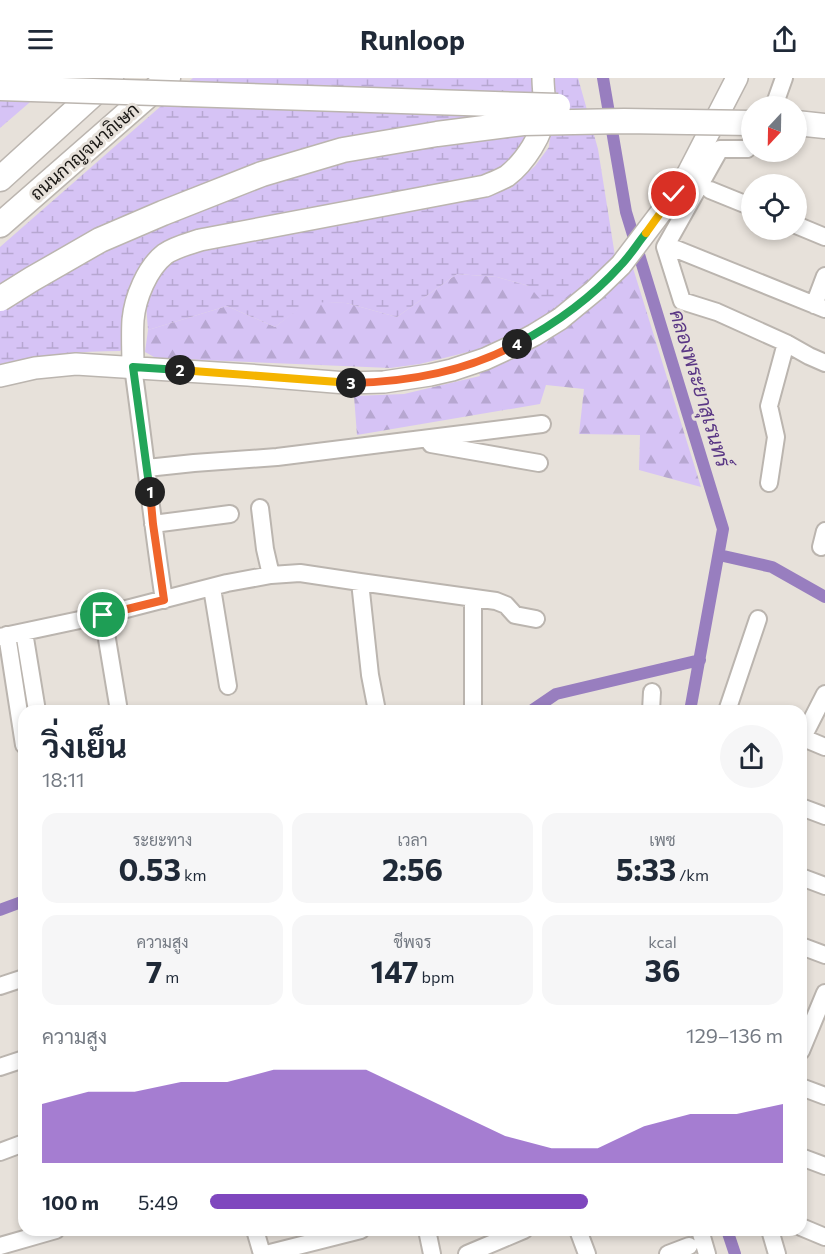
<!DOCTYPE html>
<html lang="th">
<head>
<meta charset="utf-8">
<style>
	:root { --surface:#fff; --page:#f6f6f7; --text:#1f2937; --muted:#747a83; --accent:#7f47be }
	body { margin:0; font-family:Commissioner,Sarabun,sans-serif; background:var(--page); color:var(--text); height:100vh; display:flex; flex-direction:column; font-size:22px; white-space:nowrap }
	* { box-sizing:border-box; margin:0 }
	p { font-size:20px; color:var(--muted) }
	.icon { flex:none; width:33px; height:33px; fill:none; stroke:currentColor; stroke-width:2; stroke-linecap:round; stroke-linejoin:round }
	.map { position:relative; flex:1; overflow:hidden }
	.side { position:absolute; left:18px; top:627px; width:789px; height:531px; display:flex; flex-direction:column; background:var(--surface); border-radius:18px; box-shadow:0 3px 9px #0003 }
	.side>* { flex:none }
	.needle { width:39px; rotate:202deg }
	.controls { position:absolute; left:741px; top:18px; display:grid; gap:12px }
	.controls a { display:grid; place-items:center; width:66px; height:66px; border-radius:50%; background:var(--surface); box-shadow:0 3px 9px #0003; font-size:30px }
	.pin { position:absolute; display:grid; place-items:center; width:51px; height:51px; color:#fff; margin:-26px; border:3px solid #fff; border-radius:50%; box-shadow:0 2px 6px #0007 }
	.km { position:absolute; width:30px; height:30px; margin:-15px; border-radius:50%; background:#222; color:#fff; font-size:16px; line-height:30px; text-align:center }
	.round { display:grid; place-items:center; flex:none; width:63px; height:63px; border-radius:32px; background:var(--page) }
	.headline { display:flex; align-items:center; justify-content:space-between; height:102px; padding:0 24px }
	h1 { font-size:33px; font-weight:700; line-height:45px }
	.metrics { display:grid; grid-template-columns:repeat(3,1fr); gap:9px; height:102px; padding:6px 24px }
	.metrics div { display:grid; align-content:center; border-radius:15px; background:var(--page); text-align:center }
	.metrics b { font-size:30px; font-weight:700 }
	.metrics small { font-size:16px; font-weight:400 }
	.metrics p { font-size:16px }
	.chart { height:168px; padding:12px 24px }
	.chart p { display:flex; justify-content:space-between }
	.chart svg { width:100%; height:108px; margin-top:6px; fill:var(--accent); opacity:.7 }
	ul { padding:0 24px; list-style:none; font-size:20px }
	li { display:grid; grid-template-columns:96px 72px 1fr; align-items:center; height:45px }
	li i { height:15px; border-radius:8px; background:var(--accent) }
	header { display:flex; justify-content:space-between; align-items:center; height:78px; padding:0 24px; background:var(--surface); font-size:27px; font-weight:700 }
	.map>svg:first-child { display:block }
	.forest { fill:url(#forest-firs) }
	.wetland { fill:url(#wetland-marsh) }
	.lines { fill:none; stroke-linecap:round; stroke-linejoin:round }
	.canal { stroke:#987ebf; stroke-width:12 }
	.minor-casing { stroke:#bbb5af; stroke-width:20 }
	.major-casing { stroke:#bbb5af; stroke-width:24 }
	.highway-casing { stroke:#bbb5af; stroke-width:27 }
	.minor { stroke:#fff; stroke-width:16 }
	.major { stroke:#fff; stroke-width:21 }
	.highway { stroke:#fff; stroke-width:24 }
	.highway-bridge-casing { stroke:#bbb5af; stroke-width:27; stroke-linecap:butt }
	.highway-bridge { stroke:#fff; stroke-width:24 }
	.split-1-casing { stroke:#fff; stroke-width:12 }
	.split-2-casing { stroke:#fff; stroke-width:12 }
	.split-3-casing { stroke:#fff; stroke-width:12 }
	.split-4-casing { stroke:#fff; stroke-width:12 }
	.split-5-casing { stroke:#fff; stroke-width:12 }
	.split-6-casing { stroke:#fff; stroke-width:12 }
	.split-1 { stroke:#f0652b; stroke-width:8 }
	.split-2 { stroke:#22a559; stroke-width:8 }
	.split-3 { stroke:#f5b400; stroke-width:8 }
	.split-4 { stroke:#f0652b; stroke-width:8 }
	.split-5 { stroke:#22a559; stroke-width:8 }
	.split-6 { stroke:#f5b400; stroke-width:8 }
	.labels { text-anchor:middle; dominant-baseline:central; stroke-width:6; stroke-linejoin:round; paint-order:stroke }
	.street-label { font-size:18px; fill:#181613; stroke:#e7e1da }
	.water-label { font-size:20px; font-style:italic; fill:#5a3785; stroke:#e7e1da }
</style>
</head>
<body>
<header><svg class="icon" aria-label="menu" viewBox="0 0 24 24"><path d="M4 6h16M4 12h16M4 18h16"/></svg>Runloop<svg class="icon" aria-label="share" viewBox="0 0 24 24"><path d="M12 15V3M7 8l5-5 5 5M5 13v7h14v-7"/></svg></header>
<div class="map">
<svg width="825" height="1176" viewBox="0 0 825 1176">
	<defs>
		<pattern id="forest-firs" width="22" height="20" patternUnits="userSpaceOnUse" patternTransform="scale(1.5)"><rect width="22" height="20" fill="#d6c3f5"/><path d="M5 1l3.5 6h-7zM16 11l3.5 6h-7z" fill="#b7a7d1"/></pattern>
		<pattern id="wetland-marsh" width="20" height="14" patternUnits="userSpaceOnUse" patternTransform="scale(1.5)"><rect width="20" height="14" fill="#d6c3f5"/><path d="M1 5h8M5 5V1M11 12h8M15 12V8" fill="none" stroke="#b7a7d1"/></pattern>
	</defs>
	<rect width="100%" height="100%" fill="#e7e1da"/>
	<path class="forest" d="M628 174 701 409 639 392 640 357 579 356 584 311 546 307 540 326 357 357 354 318 404 316 480 298 472 273 420 286 390 290 156 280 145 274 148 252 227 228 275 249 308 223 346 225 397 239 457 196 497 199 529 208Z"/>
	<path class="wetland" d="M0 0 51 6 0 50Z
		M193 0H536L537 17 522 77 493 97 161 170 126 267 120 273C80 273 40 277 0 286V169Z
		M551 0H578L598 71 615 178 550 233 529 208 497 199 457 196 397 239 346 225 308 224 275 249 227 228 148 252 146 226 163 187 186 172 471 122 511 110 535 88 549 69 553 23Z"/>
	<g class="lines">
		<path class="canal" d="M603 0 626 134 723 451 690 633
			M719 477 772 489 825 519
			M531 633 556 616 700 582
			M0 832 24 823
			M727 1152 735 1176"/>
		<defs>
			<path id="minor" d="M774 28 784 0
				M752 64 747 71H720L665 169 682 223 717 234 786 265 809 278 825 285
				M710 112 752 129
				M796 147 825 159
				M676 171 825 231
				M814 227 825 198
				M133 289C144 367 152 444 164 522
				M428 361 431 366 539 385
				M147 390 194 385 277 379 542 346
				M769 405 776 359 769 328 786 265
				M260 430 265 471 271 497
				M153 446 230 436
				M821 469 825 453
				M360 504 370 597 377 633
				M212 510 228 608
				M103 537 119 633
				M24 554 37 633
				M7 557 24 667
				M0 559 103 537 227 505 271 497 300 495 360 504 496 523 506 527 515 537 536 541
				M473 633V520
				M651 633 652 614
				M727 633 758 541
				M801 659 825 669
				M803 659 825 616
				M801 729 825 738
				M801 799 825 808
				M801 868 825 877
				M0 908 24 900
				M801 973 825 915
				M0 989 24 981
				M801 1009 825 1018
				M0 1074 24 1065
				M801 1079 825 1088
				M801 1149 825 1159
				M255 1152 262 1176
				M427 1152 432 1176
				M578 1152 587 1176
				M700 1152 707 1176
				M770 1152 777 1176
				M0 1168 56 1152
				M266 1176 361 1152
				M467 1176 524 1152
				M668 1176 689 1168"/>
			<path id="major" d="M133 289C133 274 132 258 133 242 135 220 147 190 165 176 175 169 188 166 200 162L485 108C492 105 500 102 507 98 524 85 544 56 545 33 545 22 543 11 543 0
				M0 298 35 290 76 286 248 297 346 305 384 304 430 297 452 292 485 281 511 269 534 257 560 241 594 213 621 187 662 133 688 95 737 0"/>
			<path id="highway" d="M796 45 825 48
				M0 101 111 0
				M0 147 168 0"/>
		</defs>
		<use href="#minor" class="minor-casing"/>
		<use href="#major" class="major-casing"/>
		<use href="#highway" class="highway-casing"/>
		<use href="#minor" class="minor"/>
		<use href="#major" class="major"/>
		<use href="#highway" class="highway"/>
		<defs>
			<path id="highway-bridge" d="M0 10 558 28
				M0 221 32 201 100 162 163 135 262 96 343 72 437 56 523 45 624 43 752 45"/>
		</defs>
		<use href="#highway-bridge" class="highway-bridge-casing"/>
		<use href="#highway-bridge" class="highway-bridge"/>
	</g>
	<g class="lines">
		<defs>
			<path id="split-1" d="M103 537 164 522 153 446 150 414"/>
			<path id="split-2" d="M150 414 133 289 180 292"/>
			<path id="split-3" d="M180 292 351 305"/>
			<path id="split-4" d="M351 305C409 304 465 294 517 266"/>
			<path id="split-5" d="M517 266C555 246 591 220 620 188 630 178 637 166 646 155"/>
			<path id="split-6" d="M646 155 674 116"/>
		</defs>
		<use href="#split-1" class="split-1-casing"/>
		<use href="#split-2" class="split-2-casing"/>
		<use href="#split-3" class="split-3-casing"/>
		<use href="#split-4" class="split-4-casing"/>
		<use href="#split-5" class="split-5-casing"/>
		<use href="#split-6" class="split-6-casing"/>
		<use href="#split-1" class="split-1"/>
		<use href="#split-2" class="split-2"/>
		<use href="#split-3" class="split-3"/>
		<use href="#split-4" class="split-4"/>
		<use href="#split-5" class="split-5"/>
		<use href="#split-6" class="split-6"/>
	</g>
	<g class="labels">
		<g class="street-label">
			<text transform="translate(84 73) rotate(-41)">ถนนกาญจนาภิเษก</text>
		</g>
		<g class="water-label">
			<text transform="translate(701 310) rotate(73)">คลองพระยาสุเรนทร์</text>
		</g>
	</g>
</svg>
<div class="controls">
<a><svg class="needle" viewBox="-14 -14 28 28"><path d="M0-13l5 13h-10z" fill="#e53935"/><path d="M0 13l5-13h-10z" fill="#747a83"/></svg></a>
<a><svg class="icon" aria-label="locate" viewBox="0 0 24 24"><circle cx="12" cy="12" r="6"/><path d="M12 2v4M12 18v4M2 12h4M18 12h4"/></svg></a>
</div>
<div class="pin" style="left:103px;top:537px;background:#1e9e55"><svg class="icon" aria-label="arrive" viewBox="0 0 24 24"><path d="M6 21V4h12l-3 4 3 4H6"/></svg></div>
<div class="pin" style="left:674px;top:116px;background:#d93025"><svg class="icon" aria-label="check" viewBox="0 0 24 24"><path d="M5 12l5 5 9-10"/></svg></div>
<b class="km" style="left:150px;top:414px">1</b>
<b class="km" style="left:180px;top:292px">2</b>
<b class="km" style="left:351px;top:305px">3</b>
<b class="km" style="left:517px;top:266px">4</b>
<section class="side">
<div class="headline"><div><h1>วิ่งเย็น</h1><p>18:11</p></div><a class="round"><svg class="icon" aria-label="share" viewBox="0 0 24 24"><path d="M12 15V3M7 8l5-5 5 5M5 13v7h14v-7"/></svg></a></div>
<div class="metrics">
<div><p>ระยะทาง</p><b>0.53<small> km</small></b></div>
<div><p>เวลา</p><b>2:56</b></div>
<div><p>เพซ</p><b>5:33<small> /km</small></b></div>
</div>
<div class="metrics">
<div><p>ความสูง</p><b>7<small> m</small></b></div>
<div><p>ชีพจร</p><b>147<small> bpm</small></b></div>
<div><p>kcal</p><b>36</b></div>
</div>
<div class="chart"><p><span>ความสูง</span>129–136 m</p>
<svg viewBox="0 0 160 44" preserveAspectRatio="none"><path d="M0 44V20L10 15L20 15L30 11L40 11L50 6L60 6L70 6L80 15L90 24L100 33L110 38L120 38L130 29L140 24L150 24L160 20V44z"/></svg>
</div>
<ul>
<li><b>100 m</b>5:49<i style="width:66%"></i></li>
</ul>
</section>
</div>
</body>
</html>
